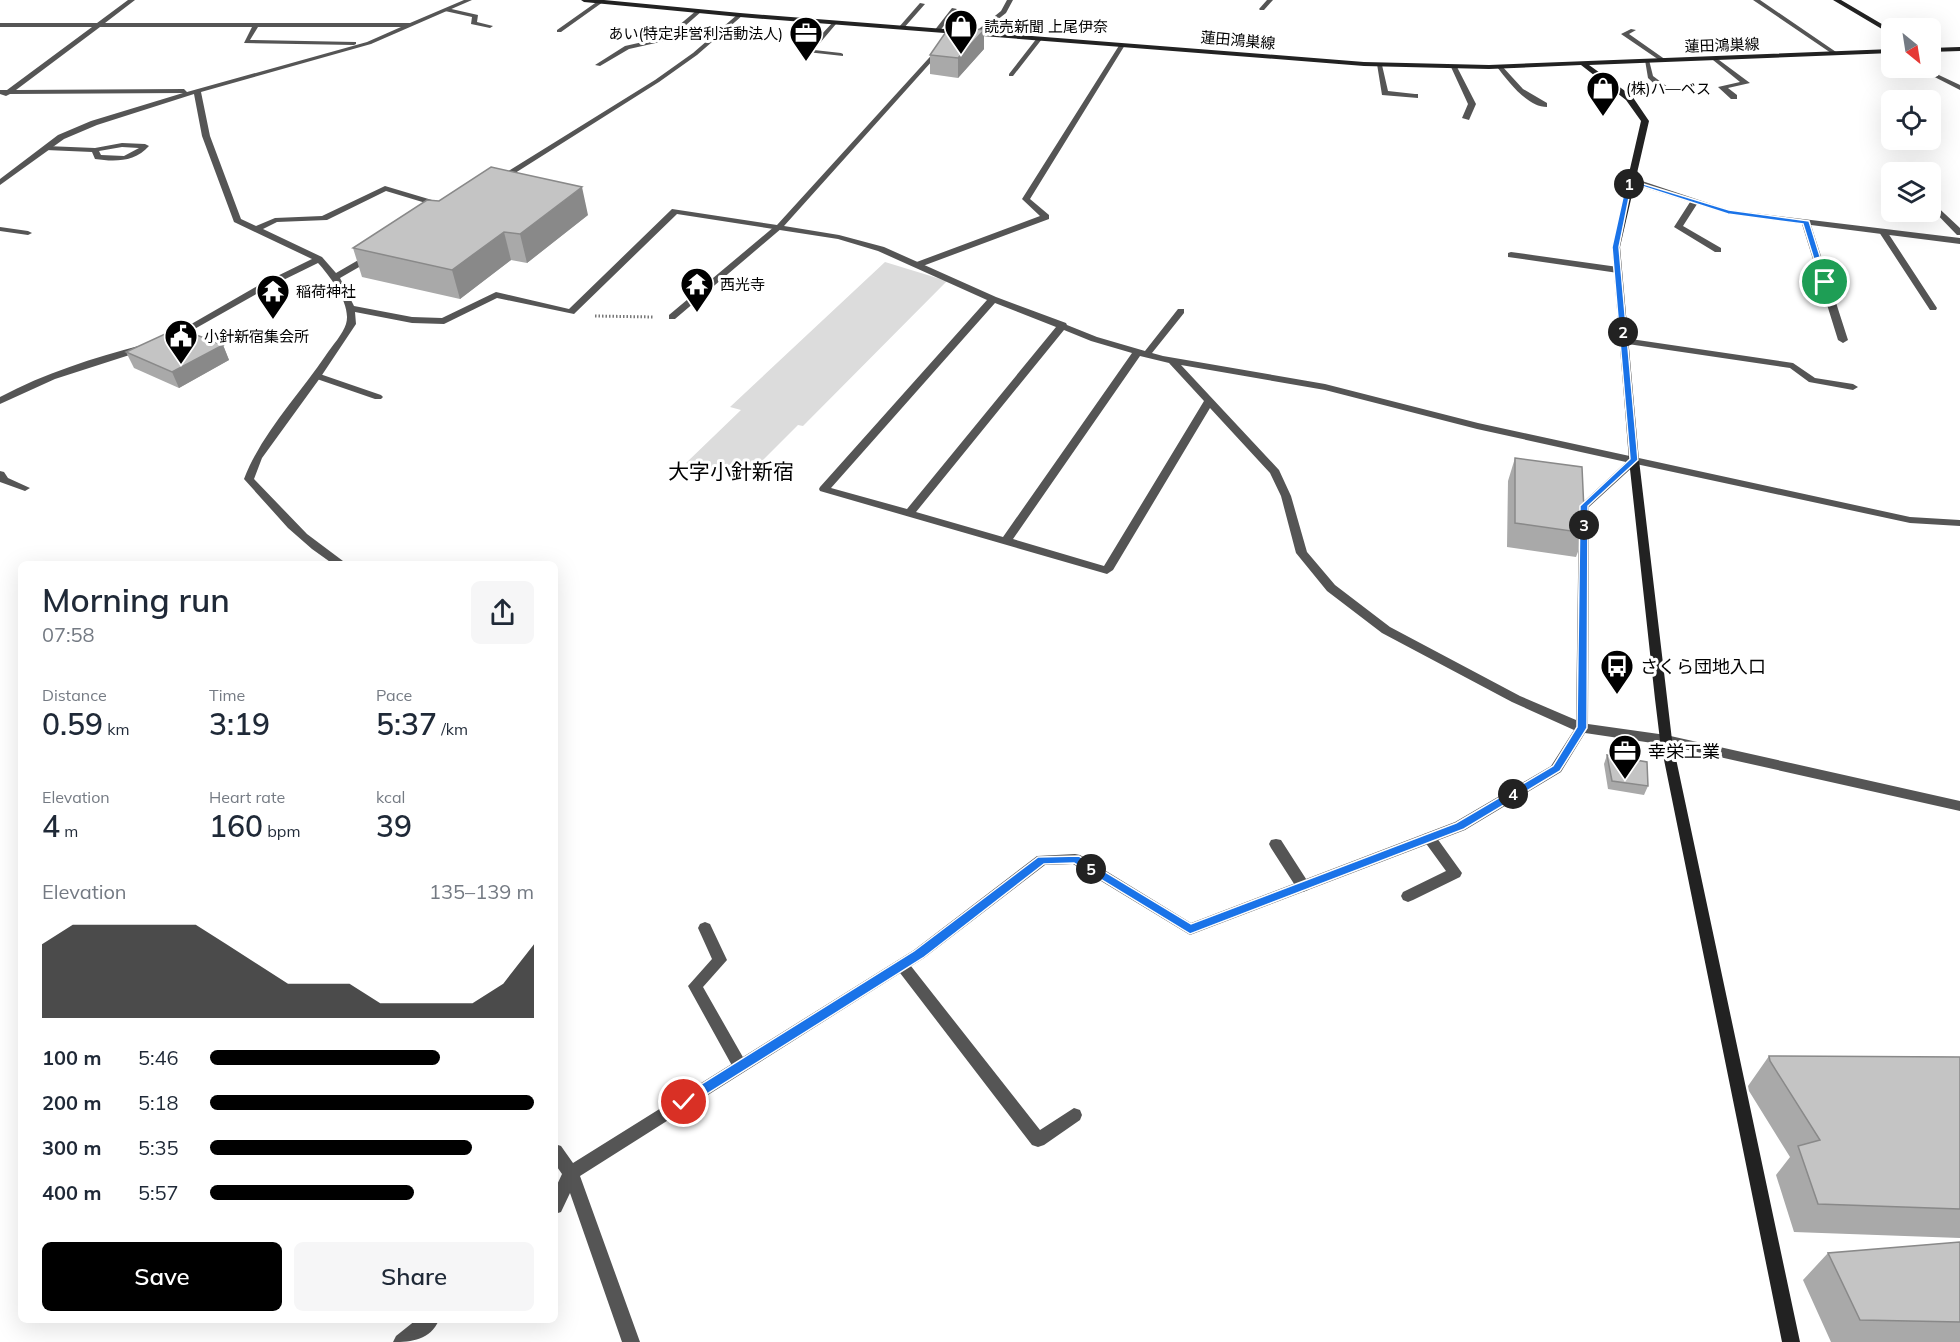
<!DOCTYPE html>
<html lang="en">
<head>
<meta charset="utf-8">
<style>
	:root { --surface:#fff; --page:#f6f6f7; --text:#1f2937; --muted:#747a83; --accent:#000 }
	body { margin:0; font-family:Mulish,"Noto Sans JP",sans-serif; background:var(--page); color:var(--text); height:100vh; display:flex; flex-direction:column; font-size:22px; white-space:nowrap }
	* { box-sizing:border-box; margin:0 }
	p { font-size:20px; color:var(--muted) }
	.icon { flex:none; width:33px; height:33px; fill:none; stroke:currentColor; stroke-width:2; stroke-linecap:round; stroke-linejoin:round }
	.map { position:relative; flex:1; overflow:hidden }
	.side { position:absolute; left:18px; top:561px; width:540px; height:762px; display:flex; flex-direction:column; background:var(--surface); border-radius:9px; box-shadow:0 6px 24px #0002 }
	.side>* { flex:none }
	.needle { width:39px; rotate:150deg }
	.tools { position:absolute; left:1881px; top:18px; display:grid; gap:12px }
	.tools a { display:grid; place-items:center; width:60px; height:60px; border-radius:9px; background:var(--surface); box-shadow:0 6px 24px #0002; font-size:30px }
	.pin { position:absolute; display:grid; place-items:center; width:51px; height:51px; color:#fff; margin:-26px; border:3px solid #fff; border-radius:50%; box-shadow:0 2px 6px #0007 }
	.km { position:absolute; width:30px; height:30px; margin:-15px; border-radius:50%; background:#222; color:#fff; font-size:16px; line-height:30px; text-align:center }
	.round { display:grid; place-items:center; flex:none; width:63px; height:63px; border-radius:9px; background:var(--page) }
	.summary { display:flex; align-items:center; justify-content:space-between; height:102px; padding:0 24px }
	h1 { font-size:33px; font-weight:600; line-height:45px }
	.figures { display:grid; grid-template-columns:repeat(3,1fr); gap:9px; height:102px; padding:6px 24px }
	.figures div { display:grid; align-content:center }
	.figures b { font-size:30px; font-weight:600 }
	.figures small { font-size:16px; font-weight:400 }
	.figures p { font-size:16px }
	.chart { height:168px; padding:12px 24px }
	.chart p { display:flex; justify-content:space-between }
	.chart svg { width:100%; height:108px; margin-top:6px; fill:var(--accent); opacity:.7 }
	.primary-button { display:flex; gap:12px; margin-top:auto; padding:12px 24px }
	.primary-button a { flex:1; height:69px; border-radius:9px; background:var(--accent); color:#fff; font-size:24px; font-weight:600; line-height:69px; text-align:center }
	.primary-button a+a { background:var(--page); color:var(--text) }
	ul { padding:0 24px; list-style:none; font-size:20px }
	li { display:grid; grid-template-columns:96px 72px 1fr; align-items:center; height:45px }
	li i { height:15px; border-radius:8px; background:var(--accent) }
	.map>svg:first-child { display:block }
	.green { fill:#dcdcdc }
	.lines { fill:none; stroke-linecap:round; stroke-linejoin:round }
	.path { stroke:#777; stroke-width:3; stroke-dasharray:1.5 2; stroke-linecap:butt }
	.lane { fill:#555; fill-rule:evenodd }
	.street { fill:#555; fill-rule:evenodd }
	.secondary { fill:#222; fill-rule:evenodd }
	.wall { fill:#a9a9a9 }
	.shaded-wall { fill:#898989 }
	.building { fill:#c4c4c4; stroke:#898989; stroke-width:1.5 }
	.route { fill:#1a73e8; stroke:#fff; stroke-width:1.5 }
	.labels { text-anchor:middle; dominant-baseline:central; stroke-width:6; stroke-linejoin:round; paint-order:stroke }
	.far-poi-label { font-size:15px; fill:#000; stroke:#fff; text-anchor:start }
	.far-street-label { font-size:15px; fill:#000; stroke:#fff }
	.poi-label { font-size:18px; fill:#000; stroke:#fff; text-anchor:start }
	.quarter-label { font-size:21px; fill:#000; stroke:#fff }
</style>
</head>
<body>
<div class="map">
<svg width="1960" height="1342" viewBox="0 0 1960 1342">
	<rect width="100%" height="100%" fill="#fff"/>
	<path class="green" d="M885 262 947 281 803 426 798 425 743 480 686 463 741 410 730 407Z"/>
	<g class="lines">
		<path class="path" d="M595 316 653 317"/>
		<path class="lane" d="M1007 0H1013L1006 13 978 35H974V33L1001 11Z
			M1267 0H1273L1264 10H1260L1259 9Z
			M598 1 603 2 561 32H557V30Z
			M920 3 925 4 903 29H899V27Z
			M447 8 478 15 477 22 493 26 490 28 471 24 472 17 445 11V9Z
			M952 8 957 9 939 32H935L934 31Z
			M834 21 836 22V24L814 50 841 53 843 54V56L807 52V50Z
			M1631 29 1636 30 1629 34 1666 60V62H1662L1621 34Z
			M1037 38 1042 39 1013 76H1009V74Z
			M1120 44 1125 45 1030 199 1049 215V219L920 267H914V263L1040 216 1022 199Z
			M1715 57 1750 83 1728 88 1737 95V99H1731L1718 87 1740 82 1713 60 1712 59Z
			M1645 60H1649L1653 76 1669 88V92H1663L1648 78Z
			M1377 64 1382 65 1388 91 1415 94H1418V98L1382 95Z
			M1497 65H1501L1523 89 1547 103V107C1527 107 1508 81 1497 67Z
			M1452 66 1457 67 1476 104 1469 120 1462 118 1468 104 1451 67Z
			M122 143 145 144 149 146C135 162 115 162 95 159L92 152 46 150 42 148 46 146 95 148ZM122 147 139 148 124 156 101 155 99 151Z
			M1692 199 1699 201 1683 226 1721 248V252H1715L1674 227Z
			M775 226 782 228 675 319H669V315Z
			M0 227 28 231 32 233 28 235 0 231Z
			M1880 230H1886L1937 308 1936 310H1930L1879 232Z
			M1624 338 1793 363 1815 378 1853 384 1858 387 1853 390 1809 382 1790 368 1621 343 1619 341Z
			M317 373 381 395 383 397 381 399H375L314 378V374Z
			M0 471 4 472 8 478 30 488 25 491 0 482Z
			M1429 833 1434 834 1462 873 1460 877 1413 900 1408 902 1403 900 1401 896 1403 892 1446 871 1422 838 1424 834Z
			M1276 839 1281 840 1308 882 1310 886 1308 890 1303 892 1298 890 1271 848 1269 844 1271 840Z
			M705 922 710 924 727 960 703 987 748 1066 745 1071 740 1073 735 1071 688 986 712 959 698 928 700 924Z
			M902 959 907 961 1040 1130 1074 1108 1080 1110 1082 1115 1080 1120 1044 1145 1038 1147 1032 1145 897 969 895 965 897 961Z"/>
		<path class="street" d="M128 0H135L105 23H410L464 0H472L371 44 201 92 210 136 241 219 256 226 275 218 322 216 385 186 442 203V207H439L386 191 327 220 277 222 263 229 322 257 336 273 367 255H373V259L340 278 354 306 412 317 442 318 496 292 569 309 672 209 777 225 938 48H942V50L784 226 839 235 884 247 996 297 1066 323 1067 325 1097 337 1145 351 1178 309H1184V313L1152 353 1163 356 1325 384 1478 423 1910 517 1960 520V526L1910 523 1636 464 1589 507 1588 724 1666 735 1960 801V811L1666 745 1585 733 1561 772 1465 830 1190 935 1073 864 1045 865 924 958 580 1176 640 1342H622L570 1193 561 1212 555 1214V1189L562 1174 555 1164V1144L561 1146 573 1163 914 950 1037 856 1075 854 1080 855 1191 923 1455 822 1551 766 1574 730 1512 702 1382 633 1327 591 1296 553 1281 496 1270 473 1210 408 1113 570 1107 574 820 491 819 489 820 487 987 300 878 251 838 239 677 214 574 314 497 298 444 324 412 323 355 312 356 324 320 378 262 458 254 479 307 534 347 564H333L312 549 288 528 244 479C261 434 299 395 326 355 332 346 343 334 346 324 352 305 330 276 318 263L267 288 175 340H169L167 338 261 284 312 259 234 222 202 136 194 94 97 125 64 139 0 185V179L58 135 91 121 183 93 10 94 6 96 0 94V90H7L92 27H0V23H97ZM100 27H252L244 43 354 45 356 44V42L250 40 258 27H401L367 42 187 92 184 89 16 90ZM995 303 1056 327 907 509 831 488ZM1064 330 1091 341 1132 353 1003 537 916 512ZM1140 356 1169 363 1204 401 1104 566 1013 539ZM1181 365 1325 390 1477 429 1626 462 1579 506 1576 720 1520 696 1390 627 1335 585 1307 552 1291 496 1279 470Z
			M1753 0H1760L1839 54 1834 55Z
			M697 10 702 11 669 40 629 49 600 66 595 65 625 46 665 37Z
			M738 14 743 15 697 55 659 82 501 182 494 180 655 80 693 53Z
			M1917 68H1924L1960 85V90Z
			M1627 178H1633L1729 210 1960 238V244L1811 225 1848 340 1843 343 1838 340 1802 224 1728 214 1627 182Z
			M1930 200 1960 228V235H1957L1930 207Z
			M1511 252 1618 267 1622 270 1618 273 1508 257V253Z
			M142 345 145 346V350L55 379 0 404V397C45 373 93 358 142 345Z
			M416 1320H439C430 1340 412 1342 393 1342L396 1336Z"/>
		<path class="secondary" d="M581 0H604L740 13 1364 62 1489 65 1892 49V53L1589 65 1632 96 1649 121 1620 247 1639 460 1672 740 1800 1342H1782L1660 740 1655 699 1629 460 1612 247 1641 121 1626 100 1581 65 1489 69 1364 66 740 17 584 2Z
			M1833 0H1841L1892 30V35Z
			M1960 47V51L1930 52V48Z"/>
	</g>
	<path class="wall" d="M984 49 958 78 930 74V55Z
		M588 215 527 263 511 260 460 299 362 277 353 248Z
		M223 345 229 360 179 388 134 368 126 352Z
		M1515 458 1585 533 1576 557 1507 547 1508 481Z
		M1607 755 1648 786 1644 795 1608 789 1604 764Z
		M1769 1056 1960 1057V1238L1794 1232 1776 1175 1790 1157 1749 1091 1748 1086Z
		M1960 1242V1342H1831L1803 1280 1828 1253Z"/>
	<path class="shaded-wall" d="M984 30V49L958 78V58Z
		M582 187 588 215 527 263 520 234Z
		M504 232 511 260 460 299 452 270Z
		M223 345 229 360 179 388 172 372Z"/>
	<path class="building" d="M950 26 984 30 958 58 930 55Z
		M491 167 582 187 520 234 504 232 452 270 353 248 427 200 439 201Z
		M178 328 223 345 172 372 126 352Z
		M1515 458 1582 467 1585 533 1515 523Z
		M1607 755 1647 762 1648 786 1612 781Z
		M1769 1056 1960 1057V1209L1818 1204 1798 1146 1820 1140 1770 1061Z
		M1960 1242V1322L1860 1320 1828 1253Z"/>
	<path class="route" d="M1627 179 1729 210 1809 221 1828 282 1825 284 1821 282 1803 224 1728 214 1632 183 1619 247 1638 460 1588 506 1587 728 1560 771 1464 829 1190 934 1074 863 1044 864 923 958 688 1106H679L677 1102 679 1098 914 951 1038 857 1079 856 1191 924 1456 823 1553 766 1577 727 1580 506 1630 459 1612 247Z"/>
	<defs>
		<symbol id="shop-pin" viewBox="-11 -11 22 30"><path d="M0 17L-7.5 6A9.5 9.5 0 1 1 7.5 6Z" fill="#000" stroke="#fff"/><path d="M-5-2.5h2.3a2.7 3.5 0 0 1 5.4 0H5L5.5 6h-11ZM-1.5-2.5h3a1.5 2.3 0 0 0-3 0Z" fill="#fff"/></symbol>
		<symbol id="office-pin" viewBox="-11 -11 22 30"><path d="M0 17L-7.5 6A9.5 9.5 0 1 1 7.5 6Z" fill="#000" stroke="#fff"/><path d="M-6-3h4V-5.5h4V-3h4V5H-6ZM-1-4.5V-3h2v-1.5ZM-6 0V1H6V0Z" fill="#fff"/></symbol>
		<symbol id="temple-pin" viewBox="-11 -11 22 30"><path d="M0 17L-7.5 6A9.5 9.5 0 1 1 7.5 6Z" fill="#000" stroke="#fff"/><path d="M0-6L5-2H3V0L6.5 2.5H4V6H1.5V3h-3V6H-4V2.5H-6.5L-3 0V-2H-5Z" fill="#fff"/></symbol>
		<symbol id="civic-pin" viewBox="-11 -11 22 30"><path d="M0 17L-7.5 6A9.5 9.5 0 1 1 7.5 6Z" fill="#000" stroke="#fff"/><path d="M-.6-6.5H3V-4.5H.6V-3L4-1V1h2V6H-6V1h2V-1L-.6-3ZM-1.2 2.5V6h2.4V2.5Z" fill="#fff"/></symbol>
		<symbol id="bus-pin" viewBox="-11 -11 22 30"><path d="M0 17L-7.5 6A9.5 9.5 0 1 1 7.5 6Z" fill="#000" stroke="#fff"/><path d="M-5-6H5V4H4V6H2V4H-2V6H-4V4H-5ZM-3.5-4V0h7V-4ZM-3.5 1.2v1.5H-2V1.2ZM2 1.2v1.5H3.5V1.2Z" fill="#fff"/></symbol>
	</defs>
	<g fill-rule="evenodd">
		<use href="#shop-pin" x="942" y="7" width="38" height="52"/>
		<use href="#office-pin" x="787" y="14" width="38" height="52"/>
		<use href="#shop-pin" x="1584" y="69" width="38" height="52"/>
		<use href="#temple-pin" x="678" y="265" width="38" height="52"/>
		<use href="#temple-pin" x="254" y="272" width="38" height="52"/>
		<use href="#civic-pin" x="162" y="317" width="38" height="52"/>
		<use href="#bus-pin" x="1598" y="647" width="38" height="52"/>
		<use href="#office-pin" x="1606" y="732" width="38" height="52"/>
	</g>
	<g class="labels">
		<g class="far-poi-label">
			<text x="984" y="26">読売新聞 上尾伊奈</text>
			<text x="783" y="33" text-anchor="end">あい(特定非営利活動法人)</text>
			<text x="1626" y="88">(株)ハ―ベス</text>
			<text x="720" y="284">西光寺</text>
			<text x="296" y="291">稲荷神社</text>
			<text x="204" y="336">小針新宿集会所</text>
		</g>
		<g class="far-street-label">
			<text transform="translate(1238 40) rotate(5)">蓮田鴻巣線</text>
			<text transform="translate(1722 45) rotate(-2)">蓮田鴻巣線</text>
		</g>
		<g class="poi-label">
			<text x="1640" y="666">さくら団地入口</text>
			<text x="1648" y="751">幸栄工業</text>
		</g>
		<g class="quarter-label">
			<text x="731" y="471">大字小針新宿</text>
		</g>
	</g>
</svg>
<div class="tools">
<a><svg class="needle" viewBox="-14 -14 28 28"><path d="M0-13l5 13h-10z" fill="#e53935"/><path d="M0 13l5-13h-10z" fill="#747a83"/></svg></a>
<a><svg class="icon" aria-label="locate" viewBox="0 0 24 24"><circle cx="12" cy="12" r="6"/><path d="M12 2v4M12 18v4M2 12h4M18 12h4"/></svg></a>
<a><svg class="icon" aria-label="layers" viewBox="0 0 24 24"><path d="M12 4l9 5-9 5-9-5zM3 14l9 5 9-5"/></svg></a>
</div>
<div class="pin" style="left:1825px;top:282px;background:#1e9e55"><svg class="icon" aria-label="arrive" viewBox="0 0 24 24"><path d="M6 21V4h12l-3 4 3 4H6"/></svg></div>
<div class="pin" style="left:684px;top:1102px;background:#d93025"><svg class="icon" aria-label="check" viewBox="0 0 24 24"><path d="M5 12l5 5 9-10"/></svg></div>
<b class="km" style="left:1629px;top:184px">1</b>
<b class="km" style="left:1623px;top:332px">2</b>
<b class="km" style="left:1584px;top:525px">3</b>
<b class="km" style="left:1513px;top:794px">4</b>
<b class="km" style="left:1091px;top:869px">5</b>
<section class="side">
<div class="summary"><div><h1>Morning run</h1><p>07:58</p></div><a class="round"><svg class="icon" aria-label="share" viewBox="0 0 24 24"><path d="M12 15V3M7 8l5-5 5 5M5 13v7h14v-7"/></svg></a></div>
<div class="figures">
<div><p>Distance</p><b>0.59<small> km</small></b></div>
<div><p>Time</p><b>3:19</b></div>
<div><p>Pace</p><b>5:37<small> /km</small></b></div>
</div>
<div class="figures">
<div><p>Elevation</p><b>4<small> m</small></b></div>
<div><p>Heart rate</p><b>160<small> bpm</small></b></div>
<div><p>kcal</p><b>39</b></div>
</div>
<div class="chart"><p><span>Elevation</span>135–139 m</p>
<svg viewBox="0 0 160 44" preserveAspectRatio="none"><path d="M0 44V14L10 6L20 6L30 6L40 6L50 6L60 14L70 22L80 30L90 30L100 30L110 38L120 38L130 38L140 38L150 30L160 14V44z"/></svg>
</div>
<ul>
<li><b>100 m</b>5:46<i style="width:71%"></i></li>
<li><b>200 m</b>5:18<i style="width:100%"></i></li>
<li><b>300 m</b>5:35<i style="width:81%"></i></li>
<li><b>400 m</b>5:57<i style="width:63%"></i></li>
</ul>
<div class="primary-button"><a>Save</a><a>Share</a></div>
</section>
</div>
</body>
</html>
